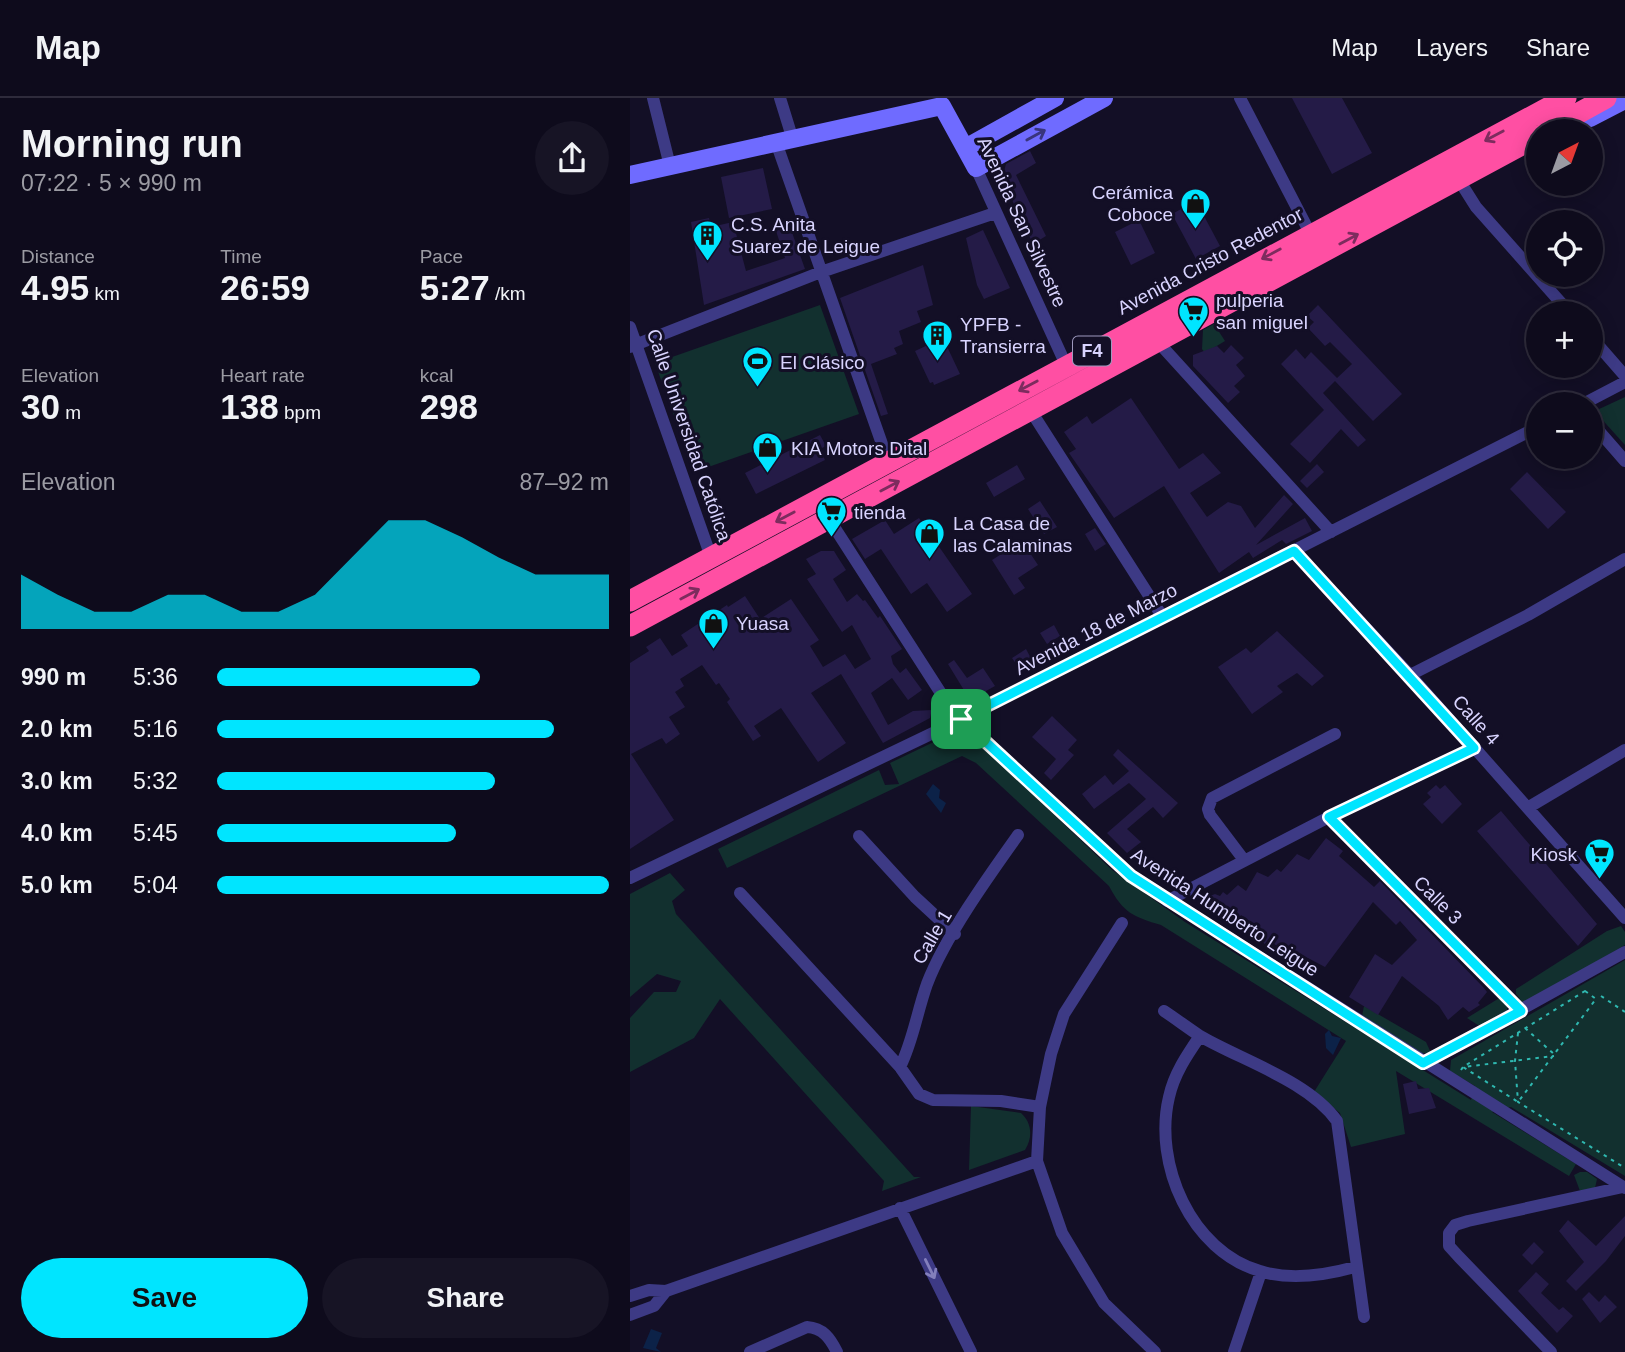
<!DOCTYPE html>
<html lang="en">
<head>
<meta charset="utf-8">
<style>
	:root { --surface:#0e0b1c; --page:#171425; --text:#f1f3f6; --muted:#9b9ba3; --line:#2e2b3b; --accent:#00e5ff }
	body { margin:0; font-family:Helvetica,sans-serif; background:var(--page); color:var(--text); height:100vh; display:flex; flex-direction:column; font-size:26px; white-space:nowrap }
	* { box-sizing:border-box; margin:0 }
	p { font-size:23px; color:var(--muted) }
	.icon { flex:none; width:38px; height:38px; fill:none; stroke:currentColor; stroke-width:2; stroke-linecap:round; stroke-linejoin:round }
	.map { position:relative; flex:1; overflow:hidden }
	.panel { display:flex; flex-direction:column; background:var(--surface); width:630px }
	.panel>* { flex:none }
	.needle { width:46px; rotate:41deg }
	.fabs { position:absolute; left:896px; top:21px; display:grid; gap:14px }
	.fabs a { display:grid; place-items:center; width:77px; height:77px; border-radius:50%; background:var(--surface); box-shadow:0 4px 18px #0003,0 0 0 2px var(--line); font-size:35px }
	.pin { position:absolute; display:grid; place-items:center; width:60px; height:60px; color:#fff; margin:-30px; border-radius:14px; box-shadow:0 4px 10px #0006 }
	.round { display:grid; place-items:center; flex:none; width:74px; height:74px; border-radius:37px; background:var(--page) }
	.head { display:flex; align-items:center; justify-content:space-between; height:119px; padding:0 21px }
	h1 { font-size:38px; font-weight:700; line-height:52px }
	.figures { display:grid; grid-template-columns:repeat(3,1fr); gap:10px; height:119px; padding:7px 21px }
	.figures div { display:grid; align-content:center }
	.figures b { font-size:35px; font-weight:700 }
	.figures small { font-size:19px; font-weight:400 }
	.figures p { font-size:19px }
	.chart { height:196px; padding:14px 21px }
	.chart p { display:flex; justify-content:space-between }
	.chart svg { width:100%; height:126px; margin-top:7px; fill:var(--accent); opacity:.7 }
	.button { display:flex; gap:14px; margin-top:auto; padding:14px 21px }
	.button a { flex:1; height:80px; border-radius:42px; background:var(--accent); color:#111; font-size:28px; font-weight:700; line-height:80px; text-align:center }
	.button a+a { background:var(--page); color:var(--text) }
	ul { padding:0 21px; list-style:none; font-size:23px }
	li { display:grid; grid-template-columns:112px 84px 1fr; align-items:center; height:52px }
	li i { height:18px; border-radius:9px; background:var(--accent) }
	header { display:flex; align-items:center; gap:42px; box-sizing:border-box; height:98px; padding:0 35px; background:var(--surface); border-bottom:2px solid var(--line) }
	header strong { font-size:33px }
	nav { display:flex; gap:38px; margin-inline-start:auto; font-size:24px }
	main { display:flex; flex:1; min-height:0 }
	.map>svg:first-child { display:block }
	.green { fill:#12302f }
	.water { fill:#0c2248 }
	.building { fill:#241b47 }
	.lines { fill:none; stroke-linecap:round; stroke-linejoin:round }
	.path { stroke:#2fb8b0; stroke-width:2; stroke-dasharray:3.5 5; stroke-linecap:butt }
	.street { stroke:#3d3a85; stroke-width:12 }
	.secondary { stroke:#6f6bff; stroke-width:18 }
	.highway { stroke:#ff4fa3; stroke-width:21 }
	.oneway { stroke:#38347d }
	.oneway2 { stroke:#7d2c5e }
	.oneway3 { stroke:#837fbc }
	.route-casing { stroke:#fff; stroke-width:14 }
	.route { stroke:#00e5ff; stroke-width:9 }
	.labels { text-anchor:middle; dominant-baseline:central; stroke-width:6; stroke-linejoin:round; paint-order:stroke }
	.shield { fill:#130f26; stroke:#9e99be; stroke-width:2 }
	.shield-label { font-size:18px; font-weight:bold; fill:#d9d4ff }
	.poi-label { font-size:19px; fill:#d9d4ff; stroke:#130f26; text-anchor:start }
	.street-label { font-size:19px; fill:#d9d4ff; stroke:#130f26 }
</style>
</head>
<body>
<header>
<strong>Map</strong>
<nav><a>Map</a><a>Layers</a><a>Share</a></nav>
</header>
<main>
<section class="panel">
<div class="head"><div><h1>Morning run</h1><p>07:22 · 5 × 990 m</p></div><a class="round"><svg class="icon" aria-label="share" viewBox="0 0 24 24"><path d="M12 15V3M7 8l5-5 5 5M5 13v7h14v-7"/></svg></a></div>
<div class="figures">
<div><p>Distance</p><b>4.95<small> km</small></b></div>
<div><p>Time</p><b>26:59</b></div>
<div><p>Pace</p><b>5:27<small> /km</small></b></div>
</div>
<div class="figures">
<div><p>Elevation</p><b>30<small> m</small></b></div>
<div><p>Heart rate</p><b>138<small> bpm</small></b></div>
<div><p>kcal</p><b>298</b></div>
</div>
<div class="chart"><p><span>Elevation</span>87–92 m</p>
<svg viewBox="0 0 160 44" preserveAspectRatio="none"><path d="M0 44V25L10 32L20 38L30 38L40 32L50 32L60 38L70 38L80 32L90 19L100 6L110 6L120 12L130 19L140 25L150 25L160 25V44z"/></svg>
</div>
<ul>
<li><b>990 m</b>5:36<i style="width:67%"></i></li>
<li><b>2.0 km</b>5:16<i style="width:86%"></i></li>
<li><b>3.0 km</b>5:32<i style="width:71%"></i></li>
<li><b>4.0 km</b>5:45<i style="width:61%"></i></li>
<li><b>5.0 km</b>5:04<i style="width:100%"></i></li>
</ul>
<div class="button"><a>Save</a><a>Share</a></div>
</section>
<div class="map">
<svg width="995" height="1254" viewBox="0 0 995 1254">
	<rect width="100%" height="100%" fill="#130f26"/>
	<path class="green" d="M190 207 229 316 64 374 25 265Z
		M584 226 595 243 575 255 572 251 573 232Z
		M995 299V347L968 317 967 312Z
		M333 630 482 772 555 824 841 1002 845 988 820 973 821 962 995 862V1078L881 1009 862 1014 946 1066 939 1078 766 973 775 1036 721 1049 710 1015 684 994 716 943 531 827C504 819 493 815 479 788L346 665 332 658 97 770 88 751 249 672 255 687 269 686 260 665Z
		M40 775 55 792 42 803 46 816 284 1079H291L252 1093 254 1083 90 901 64 940 0 974V920L24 894H46L51 883 27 876 0 899V796Z
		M991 828 995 834V847L900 903 893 905 886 896V891L977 833Z
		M871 899 877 907V913L851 929 837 920Z
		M734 908 796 944 801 955H790L732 918Z
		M341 1008 391 1015C402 1025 403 1039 395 1052L339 1072Z
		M950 1074H957L967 1081 965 1090 950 1093 944 1077Z"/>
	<path class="water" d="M303 686 310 692 309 700 316 705 311 715 296 696Z
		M699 932 702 938 711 940 703 957 696 950 695 936Z
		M21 1231 32 1235 26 1250 31 1254 13 1250Z"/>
	<path class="building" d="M662 0H712L742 55 702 76Z
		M400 53 406 65 386 77 416 138 403 146 372 81 376 66Z
		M133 70 142 111 99 120 91 79Z
		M566 103 590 148 566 161 542 116Z
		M79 120 81 129 103 124 116 173 155 160 145 130 159 126 175 171 74 207 61 124Z
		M509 122 525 155 501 167 485 134Z
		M353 132 380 190 354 201 347 187 336 140Z
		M293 167 303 207 287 213 291 224 269 233 273 246 264 250 267 256 241 266 258 316 251 318 210 200Z
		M688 207 772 296 743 323 705 283 693 295 736 342 728 349 711 331 680 365 660 346 694 312 651 266 666 251 675 261 681 254 707 280 722 266 700 244 695 248 678 230 684 224 677 218Z
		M313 240 330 276 304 287 303 284 300 285 285 253Z
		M601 247 614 260 606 267 615 278 604 288 610 294 598 305 563 268V257L587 248 594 255Z
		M501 300 549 371 573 355 591 375 560 395 577 419 598 404 611 408 625 430 654 397 663 406 626 447 675 420 682 433 656 446 652 442 623 460 619 454 589 475 534 388 484 420 439 355 446 351 434 334 457 318 462 326Z
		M190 337 196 348 190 351 195 362 126 396 115 375Z
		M687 366 694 374 677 390 670 383Z
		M387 367 395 381 364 399 356 385Z
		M897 374 936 414 918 431 880 391Z
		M410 403 427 429 414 436 398 411Z
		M289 420 342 496 317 514 297 485 281 496 251 451 235 461 222 441 255 422 264 436Z
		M465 430 476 446 465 453 455 436Z
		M392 443 408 467 388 480 395 490 384 497 362 462Z
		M191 453H204L207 458 216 472 203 481 217 504 227 496 233 503 235 502 248 520 250 518 272 551 261 558 263 566 270 575 276 570 292 592 278 602 262 580 241 595 258 627 283 613 302 612 300 620 253 645 211 576 181 595 216 645 188 664 151 610 124 628 131 638 123 643 97 604 100 601 89 585 86 587 72 567 50 581 54 588 45 594 55 609 39 619 50 636 36 646 32 640 1 656 44 722 0 751V565L19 553 16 549 30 540 42 558 58 548 51 537 97 507 98 509 115 498 130 521 161 501 189 542 180 548 193 569 215 556 225 571 241 561 222 527 212 534 177 481 186 476 176 461Z
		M424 527 430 538 417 546 410 535Z
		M647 533 694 578 682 588 667 575 647 588 653 594 622 616 588 569 616 550 621 555Z
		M396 551 404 566 391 573 382 560Z
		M324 562 337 580 353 570 365 588 340 602 318 566Z
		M422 618 447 642 438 652 444 657 421 682 414 675 426 661 402 639Z
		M488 651 548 705 533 720 523 709 497 731 511 744 497 755 477 735 516 701 499 685 464 711 452 696 475 677 483 687 499 673 483 657Z
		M806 687 810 691 815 687 832 706 812 726 793 706 801 699 797 695Z
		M871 713 967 826 948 848 847 733Z
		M696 740 713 753 709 758 744 789 750 783 854 890 857 894 848 905 850 907 839 914 833 909 818 922 809 908 772 878 748 917 719 899 745 856 762 867 787 842 770 823 766 827 743 804 695 869 657 849 655 853 638 842 635 846 627 841 631 835 627 833 629 830 611 817 608 821 590 808 587 814 574 806 580 798 585 796 590 798 593 794 597 797 608 787 616 793 627 774 638 779 647 771 651 774 667 756 679 762Z
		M786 983 788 991 799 990 806 1010 779 1016 773 986Z
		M995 1118V1138L976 1163 946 1193 936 1183 954 1164 929 1133 938 1122 966 1148Z
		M904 1144 914 1154 902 1167 892 1157Z
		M906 1174 919 1186 911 1195 929 1212 933 1209 943 1218 927 1235 888 1193Z
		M959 1194 969 1204 975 1197 987 1209 970 1225 952 1201Z"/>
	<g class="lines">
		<path class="path" d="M955 893 966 901 888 1004 833 969Z
			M971 898 995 914
			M895 930 925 957
			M888 935 885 963 888 1004 995 1070
			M831 972 833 969 924 958"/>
		<path class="street" d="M23 0 40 68
			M150 0 163 42
			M610 0 680 135
			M147 47 258 363
			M346 70 436 267
			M829 82 846 109 940 215
			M0 229 81 459
			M961 239 995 278
			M528 244 701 434
			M0 249 191 174 365 115
			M953 306 995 284
			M401 313 532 518
			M961 324 995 363
			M199 421 314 600 331 621 501 778 995 1090
			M664 453 780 577 995 820
			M780 577 898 517 995 461
			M899 709 995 652
			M699 719 891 913
			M229 738 285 799 325 836
			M614 762 580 717 578 711 582 700 705 636
			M0 780 303 635 908 329
			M110 795 270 969 289 996 303 1002 371 1003 410 1009
			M537 803 699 719 844 650
			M492 825 434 916 421 956 410 1009 407 1063 432 1135 474 1205 525 1254
			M534 913C546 921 558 930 570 938 611 962 679 983 707 1023L734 1219
			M570 938C557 957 544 976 539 999 523 1066 561 1153 630 1173 661 1183 696 1177 725 1169
			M794 965 995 854
			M270 969C283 943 287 914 297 886 315 839 358 779 388 737
			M270 1110 341 1254
			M0 1198 19 1192 36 1193 407 1063
			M0 1217 24 1208 36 1193
			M120 1254 177 1229C193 1230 200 1240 207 1254
			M604 1254 631 1174
			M921 1254 829 1159 819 1148V1135L825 1127 838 1123 993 1089"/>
		<path class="secondary" d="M953 21 960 20 995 2
			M335 50 425 0
			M0 77 312 8 346 70 474 0"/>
		<path class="highway" d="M916 33 976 0
			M0 503 936 0
			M0 528 908 38"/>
	</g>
	<defs><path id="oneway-shaft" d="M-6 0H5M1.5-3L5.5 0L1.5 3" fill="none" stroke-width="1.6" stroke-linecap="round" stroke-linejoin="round" transform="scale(1.75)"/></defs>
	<use class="oneway" href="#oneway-shaft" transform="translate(406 37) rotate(-29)"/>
	<g class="oneway2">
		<use href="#oneway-shaft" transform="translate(864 38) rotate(152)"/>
		<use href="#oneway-shaft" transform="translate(719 141) rotate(-28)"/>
		<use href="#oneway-shaft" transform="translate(641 156) rotate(152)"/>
		<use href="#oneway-shaft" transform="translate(398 288) rotate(152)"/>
		<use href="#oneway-shaft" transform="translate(260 388) rotate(-28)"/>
		<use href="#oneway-shaft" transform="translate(155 419) rotate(152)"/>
		<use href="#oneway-shaft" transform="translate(60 496) rotate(-28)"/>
	</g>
	<use class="oneway3" href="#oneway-shaft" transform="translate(300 1171) rotate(64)"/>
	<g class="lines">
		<defs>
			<path id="route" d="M664 453 844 650 699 719 891 913 793 965 501 778 331 621Z"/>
		</defs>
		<use href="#route" class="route-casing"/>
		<use href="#route" class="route"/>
	</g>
	<defs>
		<symbol id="shop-pin" viewBox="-11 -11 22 30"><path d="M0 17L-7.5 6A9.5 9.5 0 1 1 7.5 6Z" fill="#00e5ff" stroke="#130f26"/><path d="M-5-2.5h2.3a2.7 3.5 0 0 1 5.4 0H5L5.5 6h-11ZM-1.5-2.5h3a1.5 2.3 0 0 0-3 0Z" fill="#111"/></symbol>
		<symbol id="building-pin" viewBox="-11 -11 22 30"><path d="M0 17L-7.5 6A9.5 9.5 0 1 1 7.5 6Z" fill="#00e5ff" stroke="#130f26"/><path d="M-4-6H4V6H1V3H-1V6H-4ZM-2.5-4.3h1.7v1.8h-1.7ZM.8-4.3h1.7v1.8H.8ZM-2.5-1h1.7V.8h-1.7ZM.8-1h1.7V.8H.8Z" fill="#111"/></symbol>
		<symbol id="supermarket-pin" viewBox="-11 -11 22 30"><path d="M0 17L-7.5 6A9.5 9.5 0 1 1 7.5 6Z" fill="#00e5ff" stroke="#130f26"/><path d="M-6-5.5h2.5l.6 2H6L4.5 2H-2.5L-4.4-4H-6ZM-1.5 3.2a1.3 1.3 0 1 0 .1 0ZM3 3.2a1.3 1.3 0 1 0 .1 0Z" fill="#111"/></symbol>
		<symbol id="stadium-pin" viewBox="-11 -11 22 30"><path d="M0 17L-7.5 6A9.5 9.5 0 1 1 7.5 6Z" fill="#00e5ff" stroke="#130f26"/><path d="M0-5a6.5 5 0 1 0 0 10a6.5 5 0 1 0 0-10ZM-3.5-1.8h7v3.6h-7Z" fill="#111"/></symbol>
	</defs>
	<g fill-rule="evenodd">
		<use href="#shop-pin" x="548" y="88" width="35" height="47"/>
		<use href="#building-pin" x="60" y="120" width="35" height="47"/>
		<use href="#supermarket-pin" x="546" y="196" width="35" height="47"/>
		<use href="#building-pin" x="290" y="220" width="35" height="47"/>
		<use href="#stadium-pin" x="110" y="246" width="35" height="47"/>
		<use href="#shop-pin" x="120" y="332" width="35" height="47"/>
		<use href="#supermarket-pin" x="184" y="396" width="35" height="47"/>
		<use href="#shop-pin" x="282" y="418" width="35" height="47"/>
		<use href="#shop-pin" x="66" y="508" width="35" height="47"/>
		<use href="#supermarket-pin" x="952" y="738" width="35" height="47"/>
	</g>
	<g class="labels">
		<rect class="shield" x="443" y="238.5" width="38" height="29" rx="5"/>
		<g class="shield-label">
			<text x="462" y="253">F4</text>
		</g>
		<g class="poi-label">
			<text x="543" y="94" text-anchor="end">Cerámica<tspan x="543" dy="22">Coboce</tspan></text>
			<text x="101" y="126">C.S. Anita<tspan x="101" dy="22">Suarez de Leigue</tspan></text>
			<text x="586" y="202">pulperia<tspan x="586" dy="22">san miguel</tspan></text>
			<text x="330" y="226">YPFB -<tspan x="330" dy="22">Transierra</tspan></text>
			<text x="150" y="264">El Clásico</text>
			<text x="161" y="350">KIA Motors Dital</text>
			<text x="224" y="414">tienda</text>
			<text x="323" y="425">La Casa de<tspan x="323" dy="22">las Calaminas</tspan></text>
			<text x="106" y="525">Yuasa</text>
			<text x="947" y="756" text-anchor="end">Kiosk</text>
		</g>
		<g class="street-label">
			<text transform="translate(392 124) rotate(65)">Avenida San Silvestre</text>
			<text transform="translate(580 163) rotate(-28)">Avenida Cristo Redentor</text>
			<text transform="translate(59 337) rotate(71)">Calle Universidad Católica</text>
			<text transform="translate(466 531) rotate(-27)">Avenida 18 de Marzo</text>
			<text transform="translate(846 622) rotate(48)">Calle 4</text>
			<text transform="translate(808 802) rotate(45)">Calle 3</text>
			<text transform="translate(595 814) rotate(33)">Avenida Humberto Leigue</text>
			<text transform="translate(302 839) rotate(-60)">Calle 1</text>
		</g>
	</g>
</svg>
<div class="fabs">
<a><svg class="needle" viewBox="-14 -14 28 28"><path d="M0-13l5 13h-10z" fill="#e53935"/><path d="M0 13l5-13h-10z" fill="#9b9ba3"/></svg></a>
<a><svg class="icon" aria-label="locate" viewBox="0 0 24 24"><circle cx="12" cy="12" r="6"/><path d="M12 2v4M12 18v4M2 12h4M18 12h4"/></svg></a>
<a>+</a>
<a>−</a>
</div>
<div class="pin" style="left:331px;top:621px;background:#1e9e55"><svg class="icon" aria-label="arrive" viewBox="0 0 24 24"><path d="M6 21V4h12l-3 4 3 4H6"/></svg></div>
</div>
</main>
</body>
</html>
